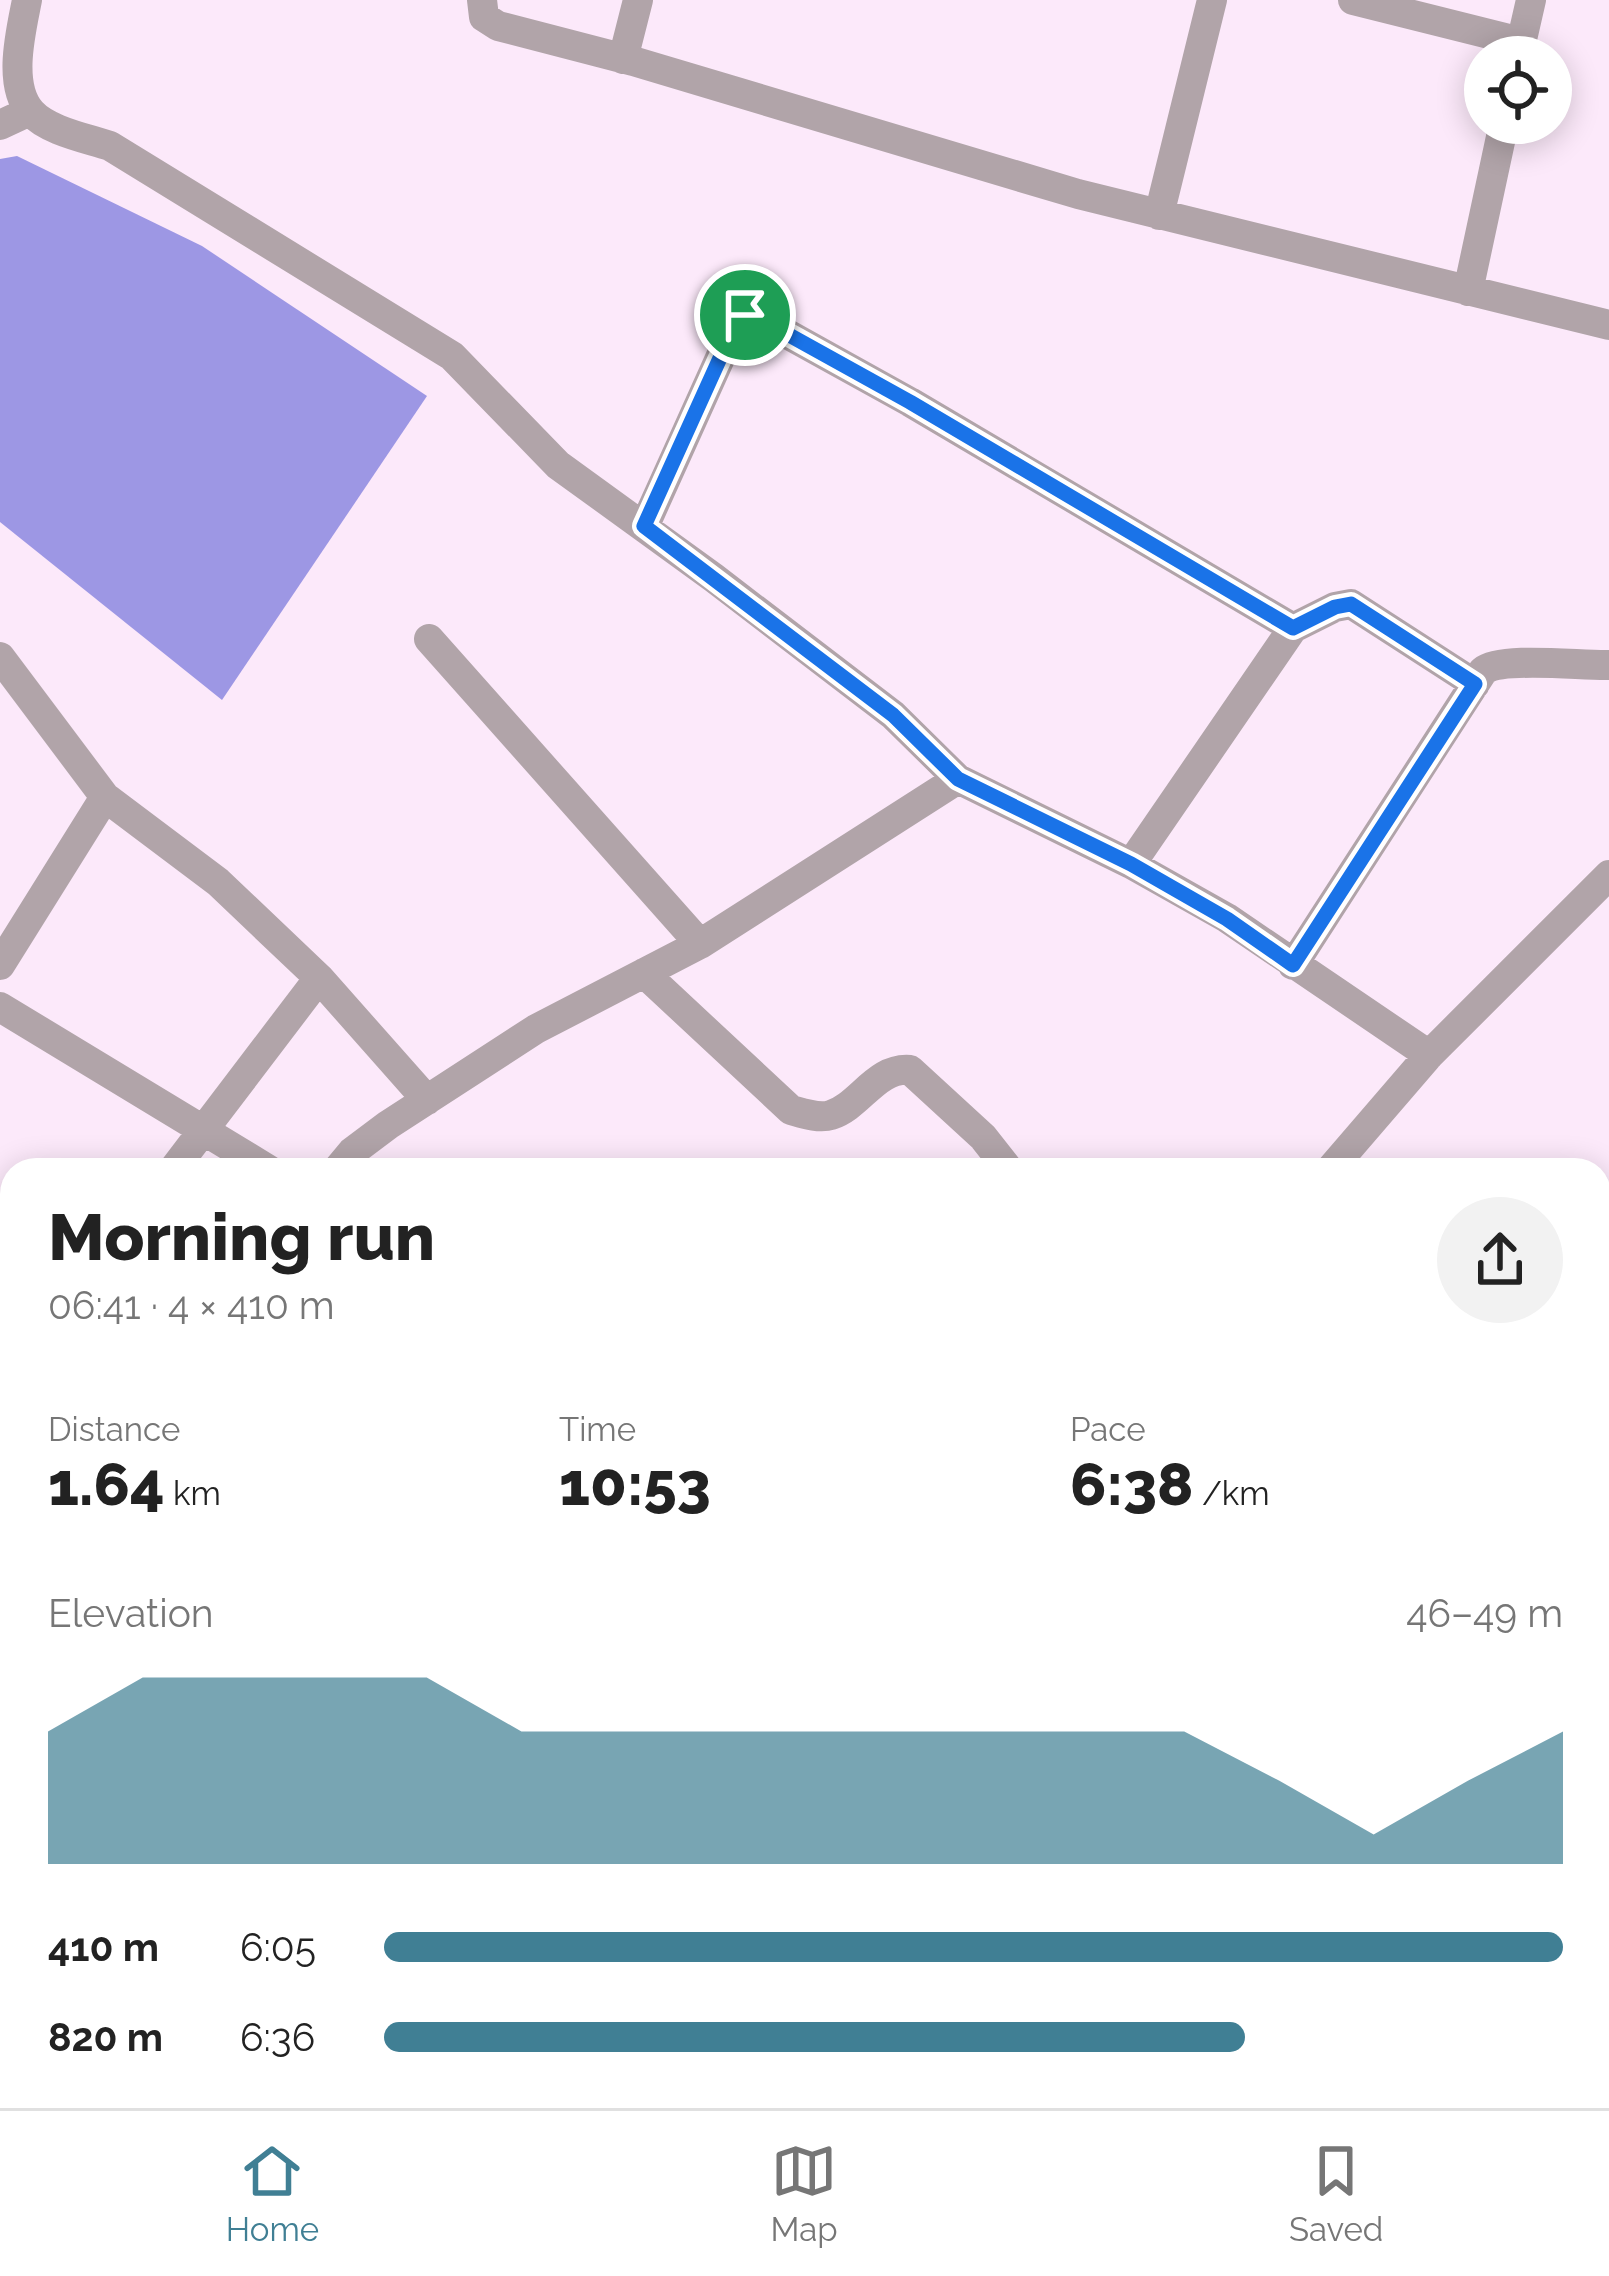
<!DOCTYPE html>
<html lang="en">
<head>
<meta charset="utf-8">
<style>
	:root { --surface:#fff; --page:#f2f2f2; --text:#222; --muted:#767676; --line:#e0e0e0; --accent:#407f94 }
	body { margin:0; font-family:Raleway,sans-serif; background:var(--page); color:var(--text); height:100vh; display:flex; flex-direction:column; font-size:45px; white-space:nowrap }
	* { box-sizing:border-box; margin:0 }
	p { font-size:39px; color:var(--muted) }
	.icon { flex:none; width:66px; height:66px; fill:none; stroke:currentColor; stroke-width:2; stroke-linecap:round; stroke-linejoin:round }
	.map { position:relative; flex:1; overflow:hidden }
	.panel { position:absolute; left:0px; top:1158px; width:1611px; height:951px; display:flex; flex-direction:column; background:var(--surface); border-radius:36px 36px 0 0; box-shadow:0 6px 30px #0003 }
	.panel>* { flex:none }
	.tools { position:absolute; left:1464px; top:36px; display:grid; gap:24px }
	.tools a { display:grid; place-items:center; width:108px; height:108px; border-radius:50%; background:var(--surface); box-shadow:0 6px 30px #0003; font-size:60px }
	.pin { position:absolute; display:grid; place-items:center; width:102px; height:102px; color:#fff; margin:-51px; border:6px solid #fff; border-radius:50%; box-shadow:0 3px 12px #0007 }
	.round { display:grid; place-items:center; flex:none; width:126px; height:126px; border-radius:63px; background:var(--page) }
	.summary { display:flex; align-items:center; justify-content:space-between; height:204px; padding:0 48px }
	h1 { font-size:66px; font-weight:800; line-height:90px }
	.metrics { display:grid; grid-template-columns:repeat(3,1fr); gap:18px; height:204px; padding:12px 48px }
	.metrics div { display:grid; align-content:center }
	.metrics b { font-size:60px; font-weight:800 }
	.metrics small { font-size:33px; font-weight:400 }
	.metrics p { font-size:33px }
	.chart { height:336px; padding:24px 48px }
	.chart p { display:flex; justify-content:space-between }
	.chart svg { width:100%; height:216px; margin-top:12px; fill:var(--accent); opacity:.7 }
	ul { padding:0 48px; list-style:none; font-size:39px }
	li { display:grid; grid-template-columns:192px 144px 1fr; align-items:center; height:90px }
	li i { height:30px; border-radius:15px; background:var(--accent) }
	.tabs { display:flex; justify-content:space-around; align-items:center; height:168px; border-top:3px solid var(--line); background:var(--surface); font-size:33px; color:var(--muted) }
	.tabs a { display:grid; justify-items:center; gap:6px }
	.tabs .current { color:var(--accent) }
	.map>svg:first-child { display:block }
	.water { fill:#9d97e4 }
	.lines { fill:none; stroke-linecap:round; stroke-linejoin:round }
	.minor { stroke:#b1a4a9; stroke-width:30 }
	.route-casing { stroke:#fff; stroke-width:24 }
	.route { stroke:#1a73e8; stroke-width:15 }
</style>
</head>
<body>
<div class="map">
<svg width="1609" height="2108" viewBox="0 0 1609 2108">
	<rect width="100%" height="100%" fill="#fce9fa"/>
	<path class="water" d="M17 156 202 246 427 396 222 700 0 522V159Z"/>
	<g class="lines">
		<path class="minor" d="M27 0C21 31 7 85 31 112 48 131 86 138 110 146L452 356 558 465 714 578 893 715 958 779 1131 864 1227 918 1429 1055
			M482 0 484 17 498 26 633 61 1078 194 1609 325
			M1353 0 1521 42
			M1518 57 1531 0
			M623 59 638 0
			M0 125 30 111
			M1159 215 1212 0
			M1468 291 1504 123
			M644 527 735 325 745 315H753L910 402 1293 628 1335 607 1351 604 1475 684
			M429 639 700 944
			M0 657 105 797 218 882 319 978 173 1170
			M1131 864 1293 628
			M0 965 105 797
			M1293 965 1483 671C1501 656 1581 666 1609 665
			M644 973 791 1110C802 1113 819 1119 831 1115 860 1106 876 1067 910 1070L983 1137 1009 1170
			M319 978 427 1100
			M0 1007 269 1170
			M337 1170 352 1152 388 1125 536 1029 700 944 958 779
			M1330 1170 1429 1055 1609 875
			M1599 1296 1609 1290
			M0 1660 12 1666
			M1599 1813 1609 1800
			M0 1826 12 1832
			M0 1906 12 1881
			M0 2060 12 2065
			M324 2097 342 2108
			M959 2097 970 2108
			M37 2108 38 2097
			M497 2108 509 2097
			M1032 2108 1042 2097
			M1297 2108 1314 2097"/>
	</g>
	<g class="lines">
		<defs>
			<path id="route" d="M745 315H753L910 402 1293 628 1335 607 1351 604 1475 684 1293 965 1227 919 1131 864 958 779 893 715 644 526 735 325Z"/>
		</defs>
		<use href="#route" class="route-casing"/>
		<use href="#route" class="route"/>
	</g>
</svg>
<div class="tools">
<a><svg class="icon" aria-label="locate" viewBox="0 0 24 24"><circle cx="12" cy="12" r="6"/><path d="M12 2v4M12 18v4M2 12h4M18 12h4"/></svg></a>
</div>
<div class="pin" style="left:745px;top:315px;background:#1e9e55"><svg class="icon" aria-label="arrive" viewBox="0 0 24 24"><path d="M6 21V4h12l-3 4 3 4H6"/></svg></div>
<section class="panel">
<div class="summary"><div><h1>Morning run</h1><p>06:41 · 4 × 410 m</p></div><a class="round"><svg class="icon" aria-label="share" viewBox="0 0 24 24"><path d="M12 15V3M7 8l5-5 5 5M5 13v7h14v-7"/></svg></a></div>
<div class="metrics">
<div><p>Distance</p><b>1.64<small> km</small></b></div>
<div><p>Time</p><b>10:53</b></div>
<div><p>Pace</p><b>6:38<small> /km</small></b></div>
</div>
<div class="chart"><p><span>Elevation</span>46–49 m</p>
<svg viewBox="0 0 160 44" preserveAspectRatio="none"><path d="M0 44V17L10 6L20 6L30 6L40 6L50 17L60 17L70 17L80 17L90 17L100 17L110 17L120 17L130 27L140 38L150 27L160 17V44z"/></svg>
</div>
<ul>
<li><b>410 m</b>6:05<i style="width:100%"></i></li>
<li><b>820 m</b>6:36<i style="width:73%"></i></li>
</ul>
</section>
</div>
<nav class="tabs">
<a class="current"><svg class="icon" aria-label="home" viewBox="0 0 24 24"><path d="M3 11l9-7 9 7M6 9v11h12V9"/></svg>Home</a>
<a><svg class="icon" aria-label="map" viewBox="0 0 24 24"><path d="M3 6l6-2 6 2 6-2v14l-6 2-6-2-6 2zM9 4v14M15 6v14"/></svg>Map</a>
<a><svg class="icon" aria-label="saved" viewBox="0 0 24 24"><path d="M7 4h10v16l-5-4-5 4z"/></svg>Saved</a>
</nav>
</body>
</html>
